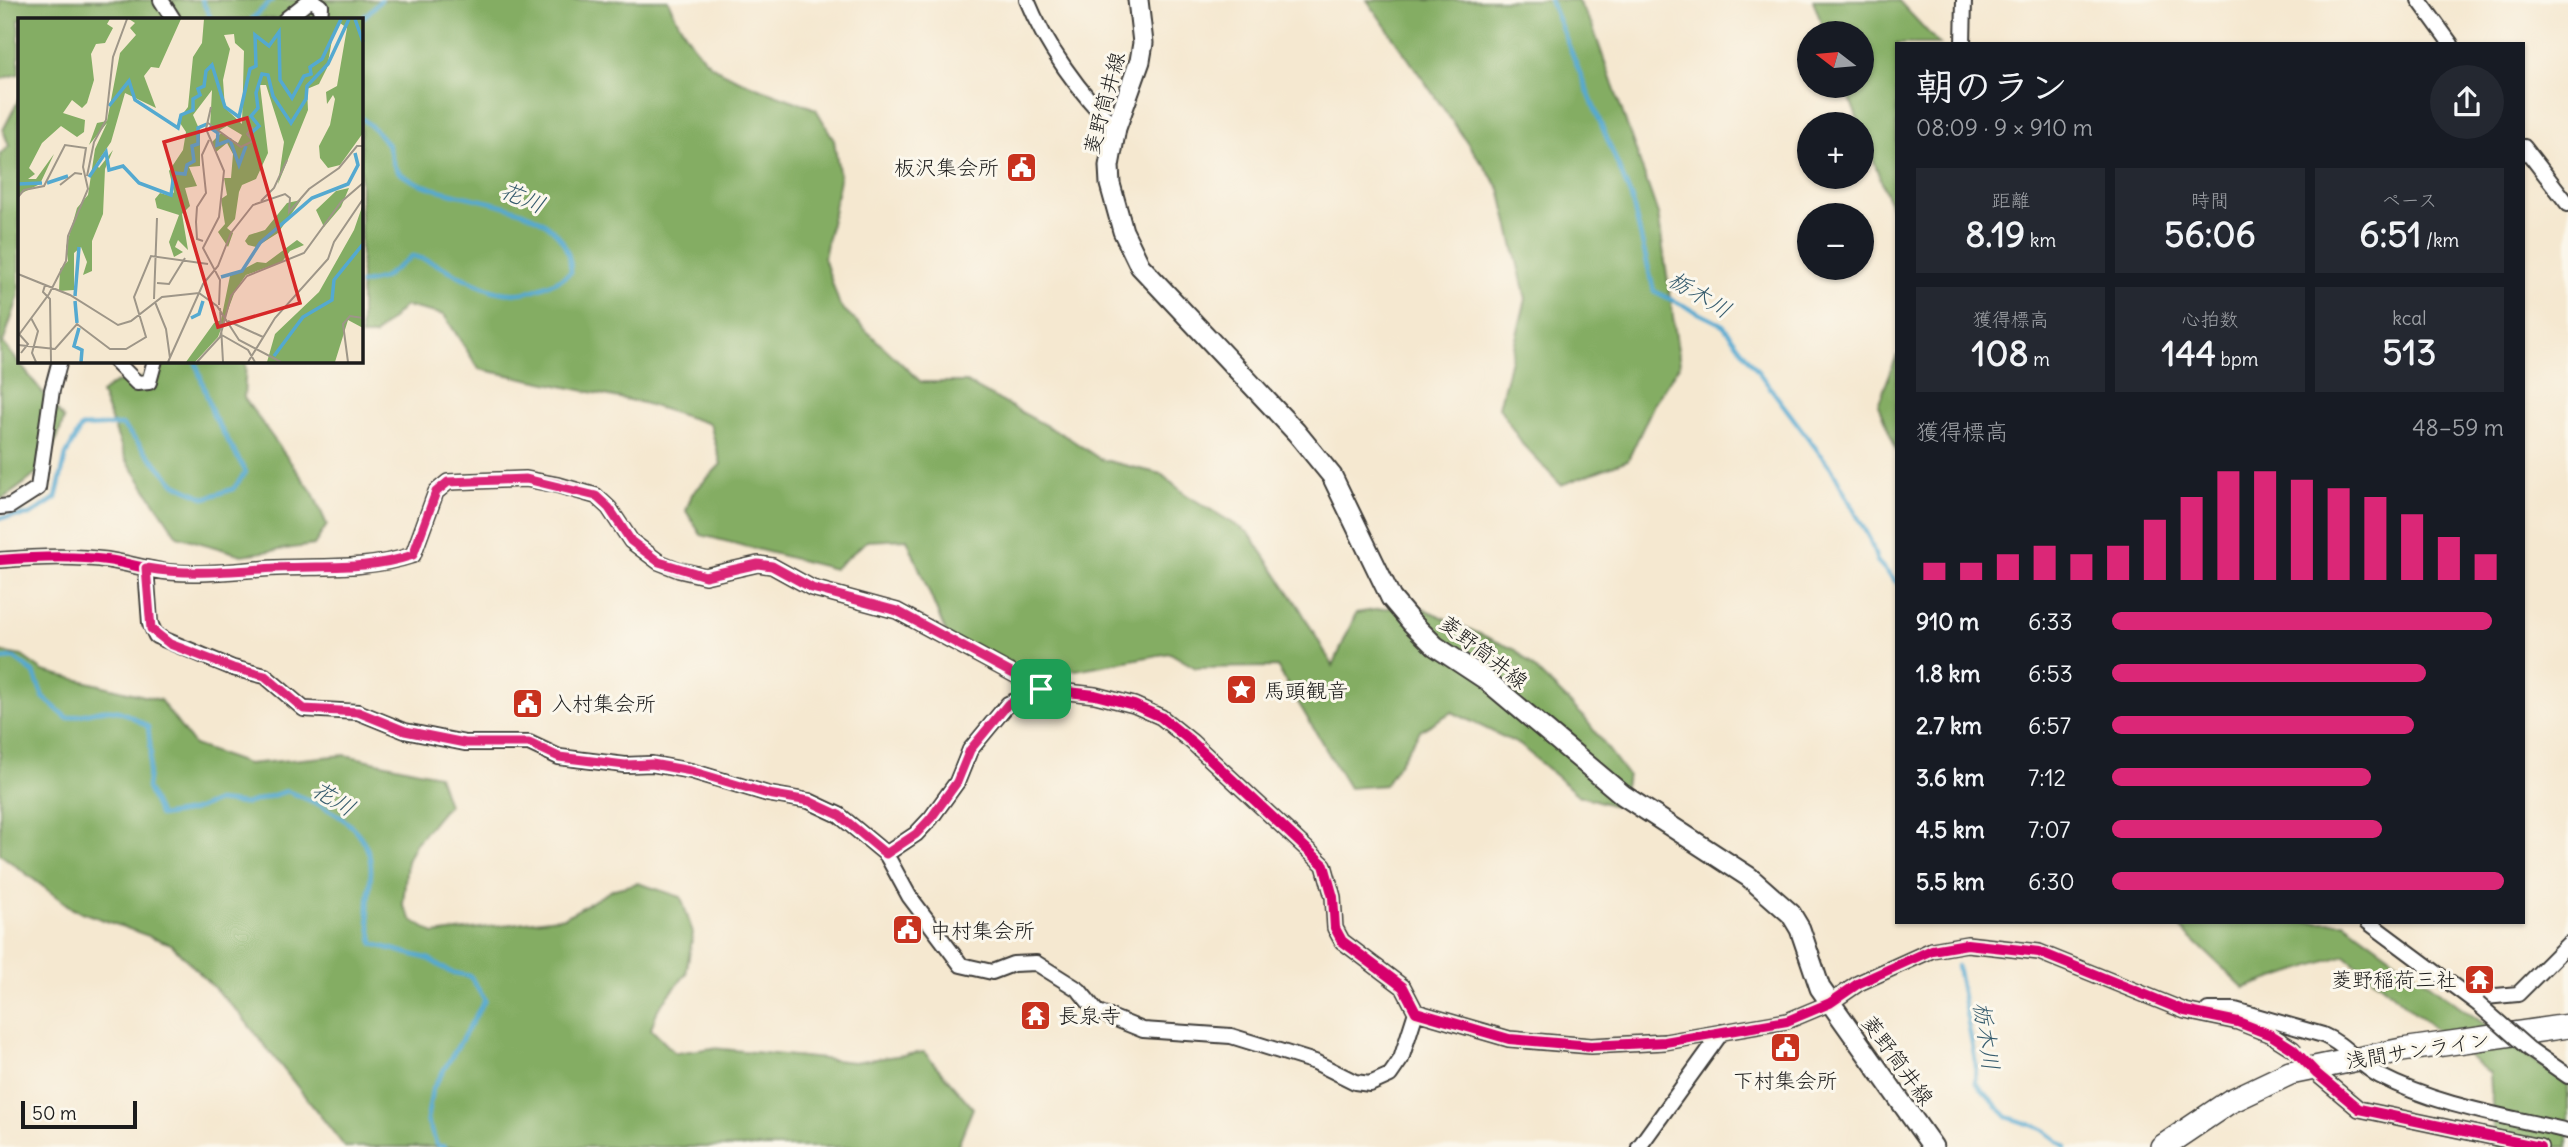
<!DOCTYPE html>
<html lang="ja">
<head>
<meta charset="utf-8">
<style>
	:root { --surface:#171b24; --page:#242831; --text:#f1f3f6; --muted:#9ea1a6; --accent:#db2777 }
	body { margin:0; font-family:Delius,"Klee One",sans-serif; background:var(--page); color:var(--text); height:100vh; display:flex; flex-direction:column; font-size:26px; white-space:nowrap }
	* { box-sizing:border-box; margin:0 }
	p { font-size:23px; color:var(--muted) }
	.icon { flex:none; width:38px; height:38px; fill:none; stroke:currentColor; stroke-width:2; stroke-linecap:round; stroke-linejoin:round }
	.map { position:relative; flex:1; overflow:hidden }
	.sheet { position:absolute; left:1895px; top:42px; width:630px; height:882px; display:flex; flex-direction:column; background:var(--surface); border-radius:0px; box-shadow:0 2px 5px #0004 }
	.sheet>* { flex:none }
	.needle { width:46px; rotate:286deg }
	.controls { position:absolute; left:1797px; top:21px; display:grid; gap:14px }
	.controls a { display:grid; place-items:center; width:77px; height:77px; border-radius:50%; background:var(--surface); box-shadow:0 2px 5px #0004; font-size:35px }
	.scale { position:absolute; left:21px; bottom:18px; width:116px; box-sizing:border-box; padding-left:7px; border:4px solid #1c1c1c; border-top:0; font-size:19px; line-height:24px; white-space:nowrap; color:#1c1c1c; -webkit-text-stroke:5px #fbf7ec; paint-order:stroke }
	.pin { position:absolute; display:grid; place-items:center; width:60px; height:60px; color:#fff; margin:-30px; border-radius:14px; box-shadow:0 4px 10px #0006 }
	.round { display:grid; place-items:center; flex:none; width:74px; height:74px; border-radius:37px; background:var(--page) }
	.head { display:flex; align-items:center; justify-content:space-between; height:119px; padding:0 21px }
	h1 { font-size:38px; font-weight:700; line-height:52px }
	.figures { display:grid; grid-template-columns:repeat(3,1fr); gap:10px; height:119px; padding:7px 21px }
	.figures div { display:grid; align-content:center; border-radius:0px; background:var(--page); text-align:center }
	.figures b { font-size:35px; font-weight:700 }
	.figures small { font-size:19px; font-weight:400 }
	.figures p { font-size:19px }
	.chart { height:196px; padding:14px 21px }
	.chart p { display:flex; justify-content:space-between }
	.chart svg { width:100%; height:126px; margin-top:7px; stroke:var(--accent); stroke-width:6 }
	ul { padding:0 21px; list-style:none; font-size:23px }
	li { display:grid; grid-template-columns:112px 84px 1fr; align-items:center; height:52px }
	li i { height:18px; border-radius:9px; background:var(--accent) }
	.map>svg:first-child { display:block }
	.forest { fill:#84ad64; stroke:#506440; stroke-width:2 }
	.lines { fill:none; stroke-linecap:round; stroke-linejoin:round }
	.stream { stroke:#54a9d0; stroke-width:4.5 }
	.minor-casing { stroke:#3d3b37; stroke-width:18 }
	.secondary-casing { stroke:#3d3b37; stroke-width:23 }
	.primary-casing { stroke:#3d3b37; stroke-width:26 }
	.minor { stroke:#fff; stroke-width:14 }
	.secondary { stroke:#fff; stroke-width:19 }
	.primary { stroke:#fff; stroke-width:23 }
	.minor-bridge-casing { stroke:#3d3b37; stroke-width:18; stroke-linecap:butt }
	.minor-bridge { stroke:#fff; stroke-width:14 }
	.cycleway-casing { stroke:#fbf7ec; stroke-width:15 }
	.cycleway { stroke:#d6006c; stroke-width:10 }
	.route-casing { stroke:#fff; stroke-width:14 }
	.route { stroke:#db2777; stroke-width:9 }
	.labels { text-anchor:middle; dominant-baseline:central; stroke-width:6; stroke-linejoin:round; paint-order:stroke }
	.street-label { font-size:21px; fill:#1c1c1c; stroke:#fbf7ec }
	.poi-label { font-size:21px; fill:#1c1c1c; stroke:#fbf7ec; text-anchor:start }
	.water-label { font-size:23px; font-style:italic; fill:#355b6d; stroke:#fbf7ec }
	.inset-river { fill:none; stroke:#54a9d0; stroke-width:3.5 }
	.inset-road { fill:none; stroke:#9e9688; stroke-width:2 }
	.view { fill:#d62828; fill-opacity:0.15; stroke:#d62828; stroke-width:3.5 }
	.inset-edge { fill:none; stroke:#1c1c1c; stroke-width:3.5 }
</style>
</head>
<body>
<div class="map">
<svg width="2568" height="1147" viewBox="0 0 2568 1147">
	<rect width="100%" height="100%" fill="#fbf7ec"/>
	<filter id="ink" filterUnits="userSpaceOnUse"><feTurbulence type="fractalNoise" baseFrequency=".0143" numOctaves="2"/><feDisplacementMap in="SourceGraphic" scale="14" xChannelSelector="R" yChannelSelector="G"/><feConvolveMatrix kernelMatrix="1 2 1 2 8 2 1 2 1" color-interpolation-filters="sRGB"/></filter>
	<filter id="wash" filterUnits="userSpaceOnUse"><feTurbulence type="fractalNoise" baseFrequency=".00686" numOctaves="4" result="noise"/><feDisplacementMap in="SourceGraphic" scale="28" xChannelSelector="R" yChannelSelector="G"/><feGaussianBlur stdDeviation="1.57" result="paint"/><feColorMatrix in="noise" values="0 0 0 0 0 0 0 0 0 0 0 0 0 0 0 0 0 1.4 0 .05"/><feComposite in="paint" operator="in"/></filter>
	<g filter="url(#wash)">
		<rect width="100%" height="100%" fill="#f5e8d0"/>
		<path class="forest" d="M0 0H668C675 18 695 52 710 64 730 80 790 99 816 109L834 140 840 179 824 258 840 306 921 382H966L1069 438 1100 459 1161 474 1185 494 1249 533 1299 607 1333 666 1356 613 1413 604 1516 650 1583 716 1628 776 1615 806 1578 795 1520 745 1452 712 1420 731 1385 785 1349 788 1277 667 1196 668 1170 653 1076 670 994 667 946 633 907 539 867 541 834 569 701 535 686 511 692 494 721 464 710 424 643 403 479 369 444 315 405 306 374 336H361L360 19H19V74L0 79Z
			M1367 0H1577L1592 25 1658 214 1680 364 1654 404 1628 460 1561 485 1522 444 1499 407 1526 299 1500 189Z
			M1813 0H1898L1939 44H1897V222L1845 86H1862V33H1825Z
			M19 99V296L3 343 64 419C50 464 40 475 0 500V154L9 146 3 130Z
			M1897 355V452L1878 405Z
			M153 361H246L244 398 313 493 327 525 314 545 242 555 177 536 126 459 101 393 115 383 150 377Z
			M0 652 22 656 43 671 160 700 194 745 247 764 345 755 438 775 448 805 415 844 407 861 403 905 412 920 434 934 565 917 614 889 638 883 681 897 693 933 686 974 658 1009 651 1029 675 1053 713 1048 854 1062 924 1052 973 1108 957 1147H345L239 1013 171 944 73 909 0 854Z
			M2174 922H2344L2568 1085V1147H2495L2490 1074 2345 955 2244 988Z"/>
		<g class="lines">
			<path class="stream" d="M202 0 211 19
				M1550 0 1631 197 1654 291 1723 325 1833 471 1870 540 1877 561 1897 583
				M252 19 272 0
				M360 21 381 0
				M360 117C370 125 380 133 387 144 393 154 390 165 400 173 446 208 569 191 571 272 560 281 550 284 537 289 489 307 456 265 412 256L382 279 360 284
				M0 518 30 515 56 498 66 455 81 427 122 425 175 484 205 498 233 489 246 472 213 415 195 360
				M0 659 14 658 34 673 43 697 67 718C107 710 110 701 148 727L151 752 147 788 160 816 192 811 217 801 245 804 287 791C317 803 356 818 368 851 375 871 367 892 368 911 369 922 372 933 373 944L429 959 450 972 470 976 485 1000 432 1090 427 1120 437 1145 445 1147
				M1957 966 1976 1065 1975 1082 2007 1117 2041 1128 2066 1147"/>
		</g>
	</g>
	<g filter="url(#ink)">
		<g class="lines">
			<defs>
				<path id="minor" d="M161 0 173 19
					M312 0 321 6 320 19
					M1027 0C1044 43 1082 97 1116 128
					M2419 0 2451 44
					M286 19 310 0
					M1963 44 1964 0
					M2524 147 2568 204
					M114 360 137 383 149 382 155 360
					M0 507 10 506 38 488 52 390 60 360
					M0 560C35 557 72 555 107 560 128 563 148 570 169 572 206 575 240 570 276 568 323 566 367 570 413 555L436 492 448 482 526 479 558 485 596 496 609 508 631 541 659 562 679 570 705 576 758 564 772 566 812 588 897 611 1041 689 1095 695 1134 705 1161 717 1192 742 1324 865 1333 897 1335 928 1342 941 1403 987 1416 1012 1509 1039 1591 1046 1665 1042 1787 1021 1830 1003 1859 983 1932 950 1967 944 2039 952 2185 1011 2238 1022 2271 1035 2293 1049
					M146 568 150 623 156 636 233 668 265 676 304 709 358 712 405 731 465 743H529L559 757 625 765 652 764 691 771 768 794 809 801 839 815 886 854 909 896 961 965 992 972 1013 964 1036 963 1079 990 1096 1011 1143 1030 1231 1036 1315 1062 1355 1082 1370 1084 1390 1075 1401 1059 1416 1012
					M886 854 916 834 931 818 957 782 970 750 1008 704 1041 689
					M2368 922 2478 1004
					M2474 998 2518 994 2568 944
					M2208 1010H2235L2323 1035C2345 1044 2359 1065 2380 1076 2438 1106 2505 1116 2568 1131
					M2529 1049 2568 1076
					M2317 1074 2359 1109 2540 1147
					M1639 1147 1722 1032"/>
				<path id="secondary" d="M1138 0 1143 43 1140 61 1116 128 1109 166 1110 184 1123 231 1140 266 1296 432 1332 476 1391 598 1412 623 1435 646 1485 679 1623 795 1749 877 1791 914 1800 929 1820 988 1933 1147"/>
				<path id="primary" d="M2162 1147 2229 1102 2290 1073 2402 1050 2568 1026"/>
			</defs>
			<use href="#minor" class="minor-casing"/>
			<use href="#secondary" class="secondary-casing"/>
			<use href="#primary" class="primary-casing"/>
			<use href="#minor" class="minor"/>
			<use href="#secondary" class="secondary"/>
			<use href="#primary" class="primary"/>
			<defs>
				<path id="minor-bridge" d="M2478 1004 2529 1049"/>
			</defs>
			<use href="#minor-bridge" class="minor-bridge-casing"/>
			<use href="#minor-bridge" class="minor-bridge"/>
			<defs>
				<path id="cycleway" d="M0 560C35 557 72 555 107 560 128 563 148 570 169 572 206 575 240 570 276 568 323 566 367 570 413 555L436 492 448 482 526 479 558 485 596 496 609 508 631 541 659 562 679 570 705 576 758 564 772 566 812 588 897 611 1041 689 1095 695 1134 705 1161 717 1192 742 1324 865 1333 897 1335 928 1342 941 1403 987 1416 1012 1509 1039 1591 1046 1665 1042 1787 1021 1830 1003 1859 983 1932 950 1967 944 2039 952 2185 1011 2238 1022 2271 1035 2293 1049 2317 1074 2359 1109 2540 1147"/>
			</defs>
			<use href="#cycleway" class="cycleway-casing"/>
			<use href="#cycleway" class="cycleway"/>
		</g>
	</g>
	<g class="lines" filter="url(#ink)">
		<defs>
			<path id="route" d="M526 479 596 496 609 508 631 541 659 562 705 576 758 564 772 566 812 588 897 611 1041 689 1008 704 970 750 957 782 931 818 916 834 886 854 839 815 809 801 768 794 691 771 652 764 625 765 559 757 529 743H465L405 731 358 712 304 709 265 676 233 668 170 644 151 629 146 568C190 576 231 571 275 568 323 565 365 571 413 555L436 492 448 482Z"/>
		</defs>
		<use href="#route" class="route-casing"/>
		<use href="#route" class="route"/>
	</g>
	<defs>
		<symbol id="civic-square" viewBox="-11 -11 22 22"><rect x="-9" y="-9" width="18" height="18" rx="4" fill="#c8321e" stroke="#fbf7ec"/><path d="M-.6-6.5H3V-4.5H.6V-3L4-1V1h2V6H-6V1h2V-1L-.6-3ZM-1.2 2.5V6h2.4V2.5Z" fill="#fff"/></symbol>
		<symbol id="sight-square" viewBox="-11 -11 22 22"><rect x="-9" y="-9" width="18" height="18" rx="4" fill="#c8321e" stroke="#fbf7ec"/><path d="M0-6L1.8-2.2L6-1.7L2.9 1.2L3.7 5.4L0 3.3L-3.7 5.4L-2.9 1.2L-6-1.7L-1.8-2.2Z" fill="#fff"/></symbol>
		<symbol id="temple-square" viewBox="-11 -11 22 22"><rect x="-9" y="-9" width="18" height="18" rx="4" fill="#c8321e" stroke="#fbf7ec"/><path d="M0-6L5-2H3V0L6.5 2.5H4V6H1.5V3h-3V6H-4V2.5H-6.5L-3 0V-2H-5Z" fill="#fff"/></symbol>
	</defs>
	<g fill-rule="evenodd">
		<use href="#civic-square" x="1004" y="150" width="35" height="35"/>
		<use href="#sight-square" x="1224" y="672" width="35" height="35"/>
		<use href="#civic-square" x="510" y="686" width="35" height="35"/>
		<use href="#civic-square" x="890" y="912" width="35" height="35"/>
		<use href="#temple-square" x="2462" y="962" width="35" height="35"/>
		<use href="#temple-square" x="1018" y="998" width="35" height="35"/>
		<use href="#civic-square" x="1768" y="1030" width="35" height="35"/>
	</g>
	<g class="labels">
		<g class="street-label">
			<text transform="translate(1104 103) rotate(-75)">菱野筒井線</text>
			<text transform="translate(1484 652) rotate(38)">菱野筒井線</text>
			<text transform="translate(2418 1050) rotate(-9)">浅間サンライン</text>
			<text transform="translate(1898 1060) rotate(54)">菱野筒井線</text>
		</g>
		<g class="poi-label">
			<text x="999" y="167" text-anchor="end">板沢集会所</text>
			<text x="1264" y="690">馬頭観音</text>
			<text x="551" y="703">入村集会所</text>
			<text x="930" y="930">中村集会所</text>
			<text x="2457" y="979" text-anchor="end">菱野稲荷三社</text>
			<text x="1058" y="1015">長泉寺</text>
			<text x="1785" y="1080" text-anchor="middle">下村集会所</text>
		</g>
		<g class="water-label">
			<text transform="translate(523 197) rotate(23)">花川</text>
			<text transform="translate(1700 294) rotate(31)">栃木川</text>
			<text transform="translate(334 798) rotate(31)">花川</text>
			<text transform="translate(1987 1036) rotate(82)">栃木川</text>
		</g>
	</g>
	<g transform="translate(18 18)">
		<rect width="345" height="345" fill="#f5e8d0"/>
		<path d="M0 1H92L89 6 95 10 87 25 78 26 73 36 76 62 69 85 64 90 54 82 45 95 67 102 66 114 59 119 43 108 24 125 11 150 17 156 10 161H18L36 136 22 166 0 177ZM111 1H163L141 50 133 49 126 58 138 90 107 75 93 124 78 146 81 150 95 132 87 151 85 196 74 223V253L65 257 69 244 63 229 56 235V272L41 273 42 251 50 243 48 229 59 190 70 177 77 131 89 105 71 127 79 105 89 103 102 35 118 17 112 10 117 5ZM186 1H345V115L322 147 310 150 302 140 301 128 312 107 317 81 315 77 309 86 308 74 319 68 329 10 322 5 315 16 309 50 301 66 289 71 290 92 260 166 266 124 248 67H242L250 135 238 161 224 167 221 174 217 201 209 210 215 215 210 229 200 214 207 206 203 181 209 177 206 160H213L215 136 209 125 198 134 194 124 203 115 220 125 224 117 209 108 200 113 192 110 194 72 175 97 182 113V148L171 149 179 168 167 170 172 188 164 196 170 232 160 222 157 229 165 234 156 239 151 224 161 197 139 190 137 181 142 175 153 178 156 174 151 153 165 132 168 114 160 102 170 89 175 39 184 25ZM216 16 217 25 226 33 224 106 207 90 205 62 212 31 206 17ZM331 170 323 189 306 209 298 192 318 173ZM283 182 260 215 238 229 230 227 227 223 231 217 247 212 269 185ZM345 186V310L330 302 317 344H249L257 316 301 274 336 212ZM279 222 286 227 272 233 264 244 228 257 217 273 200 319 177 344H168L196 305 203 302 212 258 239 244 248 245Z" fill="#84ad64" fill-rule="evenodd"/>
		<path class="inset-river" d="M337 1 345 24M91 88 111 63 117 82 160 110 163 97 175 92V81L182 77 180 71 186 68 188 53 194 47 207 89 221 99 232 51 238 48 237 17 251 28 261 14 262 62 274 80 286 58 293 56 292 49 304 41 323 1M191 109 200 115 199 127 212 122 221 147 228 128M233 115 241 108 233 98 240 90 238 75 244 56 250 57 255 78 273 105 288 81 289 68 310 46 331 1M71 159 88 134 91 152 105 148 121 165 153 177 156 155 167 156 169 147 176 143 174 128 180 126V110L189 106M29 165 50 158M0 166 24 165M203 259 224 253 242 225 294 180 330 166 340 147 337 135M57 278 61 229M57 283 59 305M173 300 181 296 185 283M61 310 56 328 64 332 63 344M256 338 285 299 314 282 316 262 345 226"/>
		<path class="inset-road" d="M193 89 188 111 206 153 201 199 185 230 202 262 201 287M190 105 223 129 235 123 229 116 235 109M69 158 76 124 88 102 95 39 109 1M42 167 57 155 64 156M0 179 6 172 26 168 47 127 68 130 65 149 70 171 50 218 48 243 31 276 0 318M243 183 256 170 269 142M185 223 179 221 178 204 179 189 188 175 184 137 191 122M0 256 52 277 100 307 113 303 144 279 181 275 199 288 221 322 263 344M139 265 151 266 167 240M27 267 25 274 32 281 33 344M136 281 139 200M137 284 148 311 152 340M202 290 205 344M13 300 20 313 14 335 18 344M210 303 245 319M1 316 10 326 3 335M202 316 230 332 237 344M0 327 37 331 59 306 92 331H108L128 319 116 279 133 238 190 246M150 344 185 266 200 248 213 215 235 187 267 176 272 180 271 194 291 171 321 150 339 128H345M179 344 202 319 213 278 229 258 286 235 323 184 345 165M230 344 257 300 310 241 316 224 345 181M330 344 325 306 332 298 345 300"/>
		<path class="view" d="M229 100 282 285 200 309 146 124Z"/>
		<rect width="345" height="345" class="inset-edge"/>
	</g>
</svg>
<div class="controls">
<a><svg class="needle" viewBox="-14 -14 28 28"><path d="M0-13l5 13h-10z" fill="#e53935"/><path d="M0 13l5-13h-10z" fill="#9ea1a6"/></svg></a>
<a>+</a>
<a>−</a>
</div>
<div class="scale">50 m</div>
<div class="pin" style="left:1041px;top:689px;background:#1e9e55"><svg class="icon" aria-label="arrive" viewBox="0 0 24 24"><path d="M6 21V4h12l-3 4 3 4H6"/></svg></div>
<section class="sheet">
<div class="head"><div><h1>朝のラン</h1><p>08:09 · 9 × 910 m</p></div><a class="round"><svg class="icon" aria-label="share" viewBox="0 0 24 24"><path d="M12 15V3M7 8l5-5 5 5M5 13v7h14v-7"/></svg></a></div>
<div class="figures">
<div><p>距離</p><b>8.19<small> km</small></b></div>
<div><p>時間</p><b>56:06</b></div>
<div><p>ペース</p><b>6:51<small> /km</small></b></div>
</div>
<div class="figures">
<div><p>獲得標高</p><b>108<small> m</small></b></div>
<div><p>心拍数</p><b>144<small> bpm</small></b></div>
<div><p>kcal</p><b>513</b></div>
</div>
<div class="chart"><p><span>獲得標高</span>48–59 m</p>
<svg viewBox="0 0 160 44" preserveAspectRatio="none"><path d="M5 44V38M15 44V38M25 44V35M35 44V32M45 44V35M55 44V32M65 44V23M75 44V15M85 44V6M95 44V6M105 44V9M115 44V12M125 44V15M135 44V21M145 44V29M155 44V35"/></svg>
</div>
<ul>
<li><b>910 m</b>6:33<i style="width:97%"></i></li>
<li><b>1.8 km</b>6:53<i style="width:80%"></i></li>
<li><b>2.7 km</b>6:57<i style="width:77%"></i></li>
<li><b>3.6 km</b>7:12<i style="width:66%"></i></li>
<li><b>4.5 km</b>7:07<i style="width:69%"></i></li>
<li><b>5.5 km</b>6:30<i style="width:100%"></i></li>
</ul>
</section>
</div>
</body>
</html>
